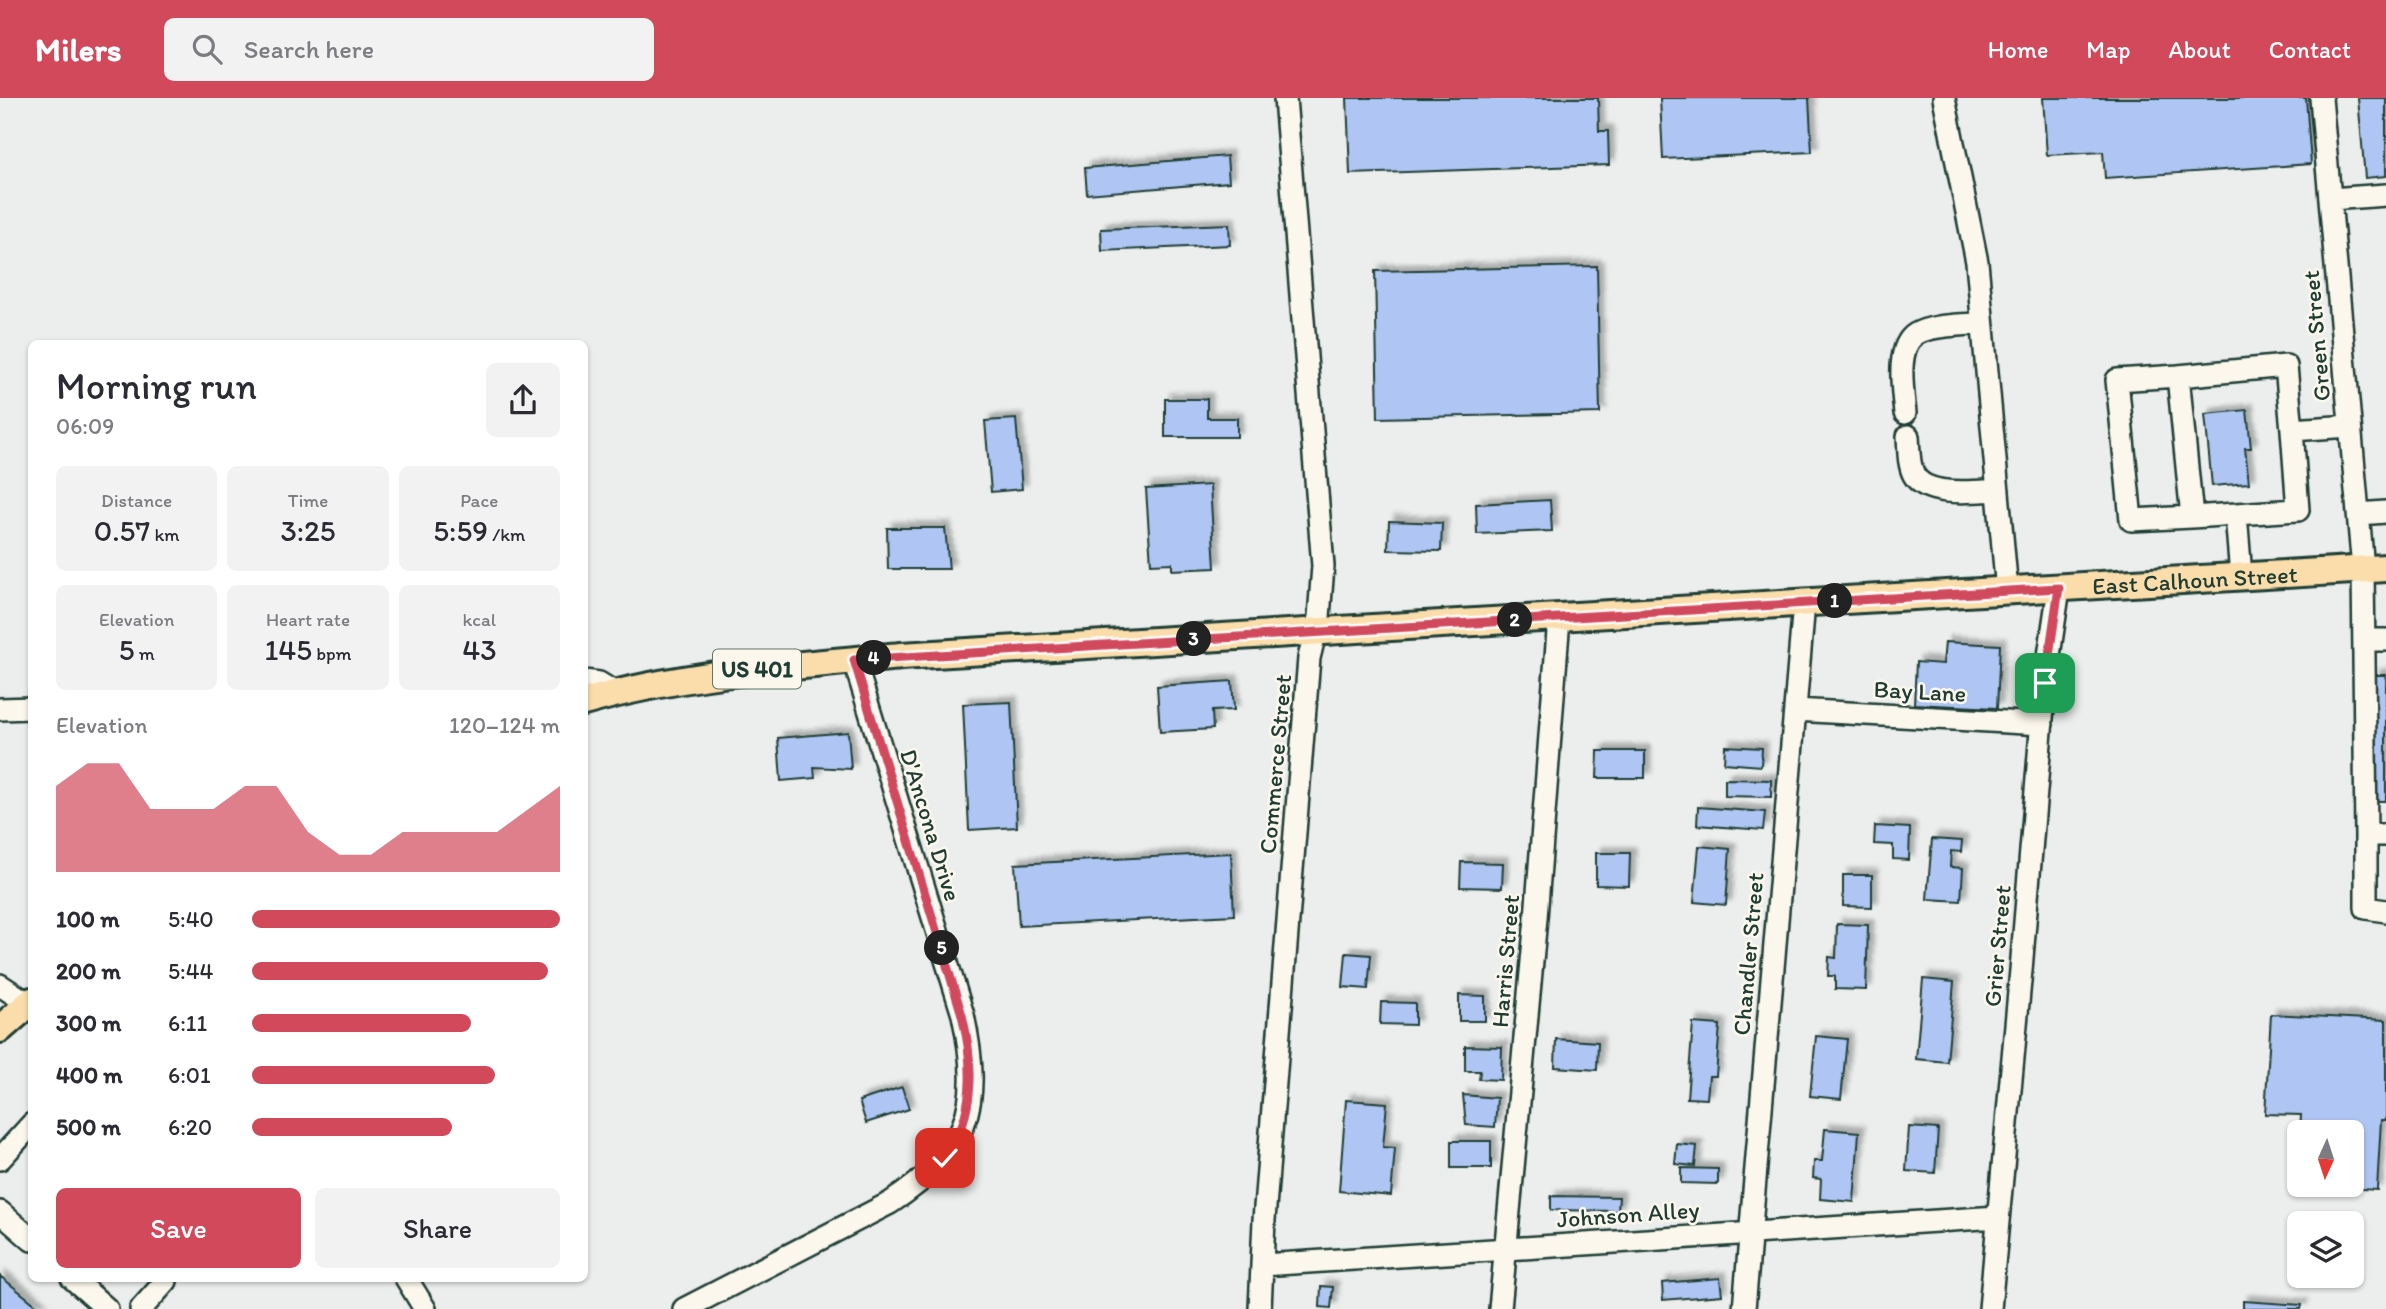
<!DOCTYPE html>
<html lang="en">
<head>
<meta charset="utf-8">
<style>
	:root { --surface:#fff; --page:#f2f2f3; --text:#2b2b33; --muted:#7c7c81; --accent:#d1495b }
	body { margin:0; font-family:Itim,sans-serif; background:var(--page); color:var(--text); height:100vh; display:flex; flex-direction:column; font-size:26px; white-space:nowrap }
	* { box-sizing:border-box; margin:0 }
	p { font-size:23px; color:var(--muted) }
	.icon { flex:none; width:38px; height:38px; fill:none; stroke:currentColor; stroke-width:2; stroke-linecap:round; stroke-linejoin:round }
	.map { position:relative; flex:1; overflow:hidden }
	.sheet { position:absolute; left:28px; top:242px; width:560px; height:942px; display:flex; flex-direction:column; background:var(--surface); border-radius:10px; box-shadow:0 2px 5px #0004 }
	.sheet>* { flex:none }
	.needle { width:46px; rotate:183deg }
	.tools { position:absolute; left:2287px; top:1022px; display:grid; gap:14px }
	.tools a { display:grid; place-items:center; width:77px; height:77px; border-radius:10px; background:var(--surface); box-shadow:0 2px 5px #0004; font-size:35px }
	.pin { position:absolute; display:grid; place-items:center; width:60px; height:60px; color:#fff; margin:-30px; border-radius:14px; box-shadow:0 4px 10px #0006 }
	.km { position:absolute; width:35px; height:35px; margin:-18px; border-radius:50%; background:#222; color:#fff; font-size:19px; line-height:35px; text-align:center }
	.round { display:grid; place-items:center; flex:none; width:74px; height:74px; border-radius:10px; background:var(--page) }
	.head { display:flex; align-items:center; justify-content:space-between; height:119px; padding:0 28px }
	h1 { font-size:38px; font-weight:600; line-height:52px }
	.metrics { display:grid; grid-template-columns:repeat(3,1fr); gap:10px; height:119px; padding:7px 28px }
	.metrics div { display:grid; align-content:center; border-radius:10px; background:var(--page); text-align:center }
	.metrics b { font-size:30px; font-weight:600 }
	.metrics small { font-size:19px; font-weight:400 }
	.metrics p { font-size:19px }
	.chart { height:196px; padding:14px 28px }
	.chart p { display:flex; justify-content:space-between }
	.chart svg { width:100%; height:126px; margin-top:7px; fill:var(--accent); opacity:.7 }
	.cta { display:flex; gap:14px; margin-top:auto; padding:14px 28px }
	.cta a { flex:1; height:80px; border-radius:10px; background:var(--accent); color:#fff; font-size:28px; font-weight:600; line-height:80px; text-align:center }
	.cta a+a { background:var(--page); color:var(--text) }
	ul { padding:0 28px; list-style:none; font-size:23px }
	li { display:grid; grid-template-columns:112px 84px 1fr; align-items:center; height:52px }
	li i { height:18px; border-radius:9px; background:var(--accent) }
	header { display:flex; align-items:center; gap:42px; box-sizing:border-box; height:98px; padding:0 35px; background:var(--accent); color:#fff }
	header strong { font-size:33px }
	nav { display:flex; gap:38px; margin-inline-start:auto; font-size:24px }
	.search { width:490px; height:63px; background:var(--page); display:flex; align-items:center; gap:18px; box-sizing:border-box; padding:0 24px; border-radius:10px; color:var(--muted); font-size:26px }
	.map>svg:first-child { display:block }
	.building { fill:#afc5f3; stroke:#1f3d34; stroke-width:2; filter:url(#shadow) }
	.lines { fill:none; stroke-linecap:round; stroke-linejoin:round }
	.minor-casing { stroke:#1f3d34; stroke-width:26 }
	.major-casing { stroke:#1f3d34; stroke-width:32 }
	.minor { stroke:#fbf7ec; stroke-width:21 }
	.major { stroke:#faddab; stroke-width:26 }
	.route-casing { stroke:#fff; stroke-width:14 }
	.route { stroke:#d1495b; stroke-width:9 }
	.labels { text-anchor:middle; dominant-baseline:central; stroke-width:5; stroke-linejoin:round; paint-order:stroke }
	.shield { fill:#fbf7ec; stroke:#61756b; stroke-width:2 }
	.shield-label { font-size:23px; font-weight:bold; fill:#1f3d34 }
	.street-label { font-size:24px; fill:#1f3d34; stroke:#fbf7ec }
</style>
</head>
<body>
<header>
<strong>Milers</strong>
<div class="search"><svg class="icon" aria-label="search" viewBox="0 0 24 24"><circle cx="10" cy="10" r="6"/><path d="M15 15l6 6"/></svg>Search here</div>
<nav><a>Home</a><a>Map</a><a>About</a><a>Contact</a></nav>
</header>
<div class="map">
<svg width="2386" height="1211" viewBox="0 0 2386 1211">
	<defs>
		<filter id="shadow"><feDropShadow dx="5.5" dy="-5.5" stdDeviation="2" flood-color="#0004"/></filter>
	</defs>
	<rect width="100%" height="100%" fill="#eceded"/>
	<filter id="ink" filterUnits="userSpaceOnUse"><feTurbulence type="fractalNoise" baseFrequency=".0143" numOctaves="2"/><feDisplacementMap in="SourceGraphic" scale="14" xChannelSelector="R" yChannelSelector="G"/><feConvolveMatrix kernelMatrix="1 2 1 2 8 2 1 2 1" color-interpolation-filters="sRGB"/></filter>
	<g filter="url(#ink)">
		<path class="building" d="M1347 0H1598L1599 33H1608L1609 67 1350 76Z
			M1660 0H1809L1812 54 1663 61Z
			M2043 0H2306L2311 66 2105 80 2103 54 2047 57Z
			M2358 0H2386V78L2365 80Z
			M1227 58 1229 84 1087 96 1085 70Z
			M1229 126 1230 147 1102 153 1101 131Z
			M1597 168 1600 315 1378 320 1375 173Z
			M1165 301H1207V320H1237V339H1165Z
			M2247 312 2251 350H2245L2249 385 2212 388 2205 316Z
			M1016 321 1022 391 991 394 985 323Z
			M1210 387 1215 470 1172 472V465L1151 466 1146 391Z
			M1550 402 1552 433 1477 436 1476 406Z
			M1389 423 1442 425 1441 453 1388 452Z
			M887 430H945L949 471H888Z
			M1945 544 2000 547 1997 610 1914 606 1916 564 1943 566Z
			M2375 577H2386V703H2375Z
			M1232 583 1234 612 1212 613 1213 631 1160 634 1157 588Z
			M1011 604 1017 729 969 732 963 606Z
			M848 634 851 671 814 669 815 680 781 683 778 640Z
			M1725 648 1762 650 1761 668 1724 665Z
			M1598 653H1645V680H1597Z
			M1725 681 1771 682V699L1725 698Z
			M1698 709 1765 714 1763 732 1697 727Z
			M1875 728 1910 730 1909 762 1893 761V747L1874 746Z
			M1932 741 1962 743 1961 754 1951 753 1950 769 1963 770 1961 803 1927 801Z
			M1699 748 1730 751 1726 807 1694 804Z
			M1231 755 1234 817 1019 828 1015 766Z
			M1596 755H1630L1629 788 1596 787Z
			M1461 764 1503 765 1502 790 1460 789Z
			M1843 777H1872V809L1843 808Z
			M1837 826 1868 827 1866 892 1835 891V878H1828L1829 859 1836 860Z
			M1346 855 1371 857 1368 891 1343 889Z
			M1923 881 1954 884 1947 964 1916 961Z
			M1459 897 1485 898V923H1459Z
			M1381 904 1415 905V927L1380 926Z
			M2271 916 2386 922V1022H2381L2377 1092 2297 1087 2300 1041V1087H2352V1034H2300L2301 1017 2265 1016Z
			M1693 925 1720 927 1716 978H1709L1707 1001 1687 1000Z
			M1816 938 1847 941 1841 1001 1810 998Z
			M1556 941 1598 944 1597 972 1555 969Z
			M1465 948 1502 949 1501 982 1479 981 1480 973H1465Z
			M902 989 909 1011 866 1025 859 1003Z
			M1463 997 1497 1000 1495 1029 1466 1027Z
			M1346 1002 1387 1005 1383 1049 1395 1050 1391 1098 1339 1093Z
			M1909 1029 1938 1031 1935 1075 1906 1073Z
			M1825 1031 1859 1034 1854 1104 1820 1101 1821 1081 1813 1080 1814 1063H1822Z
			M1451 1043H1491V1070H1451Z
			M1677 1046 1697 1048 1695 1068 1675 1066Z
			M1681 1070 1718 1071V1086L1681 1085Z
			M1551 1098 1619 1099 1618 1113 1551 1112Z
			M0 1178 41 1211H0Z
			M1720 1180 1722 1197 1663 1202 1662 1185Z
			M1321 1188 1333 1189 1331 1210 1320 1209Z
			M2243 1203 2302 1207 2301 1211H2243Z"/>
		<g class="lines">
			<defs>
				<path id="minor" d="M1944 0 1977 164 2007 493
					M2321 0 2363 471 2366 737H2386
					M2330 101 2386 97
					M2178 278 2117 282 2131 422 2192 419
					M1905 315C1903 294 1895 249 1916 236 1934 226 1963 228 1982 225
					M1908 338C1909 350 1908 366 1914 377 1927 400 1976 393 1998 392
					M2236 416 2192 419 2178 278 2286 268 2292 332
					M2358 416 2386 414
					M2241 478 2236 416 2298 412 2292 332 2350 328
					M2364 542H2386
					M584 583 599 585 615 595
					M0 611 32 610
					M1795 612 2042 626
					M2366 737V810L2386 813
					M0 887 29 906
					M0 1061 32 1026
					M0 1114 32 1142
					M1262 1167 1998 1119
					M72 1180 107 1211
					M406 1180 425 1211
					M141 1211 166 1183
					M684 1211 890 1105C969 1053 983 1009 963 917L854 562
					M1260 1211 1264 1122 1309 560 1319 519 1323 468 1285 0
					M1500 1211 1536 820 1559 520
					M1744 1211 1804 505
					M1990 1211 2021 872 2045 585 2059 490"/>
				<g id="major">
					<path id="s1" d="M584 604C687 574 795 568 901 558L2386 470"/>
					<path d="M0 931 32 903"/>
				</g>
			</defs>
			<use href="#minor" class="minor-casing"/>
			<use href="#major" class="major-casing"/>
			<use href="#minor" class="minor"/>
			<use href="#major" class="major"/>
		</g>
	</g>
	<g class="lines" filter="url(#ink)">
		<defs>
			<path id="route" d="M945 1060C976 1017 974 966 962 917L854 562 2059 490 2045 585"/>
		</defs>
		<use href="#route" class="route-casing"/>
		<use href="#route" class="route"/>
	</g>
	<g class="labels">
		<rect class="shield" x="713" y="551.5" width="88" height="39" rx="5"/>
		<g class="shield-label">
			<text x="757" y="571">US 401</text>
		</g>
		<g class="street-label">
			<text transform="translate(2316 238) rotate(-95)">Green Street</text>
			<text stroke="none"><textPath href="#s1" startOffset="1617">East Calhoun Street</textPath></text>
			<text transform="translate(1920 593) rotate(3)">Bay Lane</text>
			<text transform="translate(1275 666) rotate(-85)">Commerce Street</text>
			<text transform="translate(931 727) rotate(73)">D'Ancona Drive</text>
			<text transform="translate(1997 848) rotate(-85)">Grier Street</text>
			<text transform="translate(1748 856) rotate(-85)">Chandler Street</text>
			<text transform="translate(1505 863) rotate(-85)">Harris Street</text>
			<text transform="translate(1628 1116) rotate(-4)">Johnson Alley</text>
		</g>
	</g>
</svg>
<div class="tools">
<a><svg class="needle" viewBox="-14 -14 28 28"><path d="M0-13l5 13h-10z" fill="#e53935"/><path d="M0 13l5-13h-10z" fill="#7c7c81"/></svg></a>
<a><svg class="icon" aria-label="layers" viewBox="0 0 24 24"><path d="M12 4l9 5-9 5-9-5zM3 14l9 5 9-5"/></svg></a>
</div>
<div class="pin" style="left:2045px;top:585px;background:#1e9e55"><svg class="icon" aria-label="arrive" viewBox="0 0 24 24"><path d="M6 21V4h12l-3 4 3 4H6"/></svg></div>
<div class="pin" style="left:945px;top:1060px;background:#d93025"><svg class="icon" aria-label="check" viewBox="0 0 24 24"><path d="M5 12l5 5 9-10"/></svg></div>
<b class="km" style="left:1835px;top:503px">1</b>
<b class="km" style="left:1515px;top:522px">2</b>
<b class="km" style="left:1194px;top:541px">3</b>
<b class="km" style="left:874px;top:560px">4</b>
<b class="km" style="left:942px;top:850px">5</b>
<section class="sheet">
<div class="head"><div><h1>Morning run</h1><p>06:09</p></div><a class="round"><svg class="icon" aria-label="share" viewBox="0 0 24 24"><path d="M12 15V3M7 8l5-5 5 5M5 13v7h14v-7"/></svg></a></div>
<div class="metrics">
<div><p>Distance</p><b>0.57<small> km</small></b></div>
<div><p>Time</p><b>3:25</b></div>
<div><p>Pace</p><b>5:59<small> /km</small></b></div>
</div>
<div class="metrics">
<div><p>Elevation</p><b>5<small> m</small></b></div>
<div><p>Heart rate</p><b>145<small> bpm</small></b></div>
<div><p>kcal</p><b>43</b></div>
</div>
<div class="chart"><p><span>Elevation</span>120–124 m</p>
<svg viewBox="0 0 160 44" preserveAspectRatio="none"><path d="M0 44V14L10 6L20 6L30 22L40 22L50 22L60 14L70 14L80 30L90 38L100 38L110 30L120 30L130 30L140 30L150 22L160 14V44z"/></svg>
</div>
<ul>
<li><b>100 m</b>5:40<i style="width:100%"></i></li>
<li><b>200 m</b>5:44<i style="width:96%"></i></li>
<li><b>300 m</b>6:11<i style="width:71%"></i></li>
<li><b>400 m</b>6:01<i style="width:79%"></i></li>
<li><b>500 m</b>6:20<i style="width:65%"></i></li>
</ul>
<div class="cta"><a>Save</a><a>Share</a></div>
</section>
</div>
</body>
</html>
